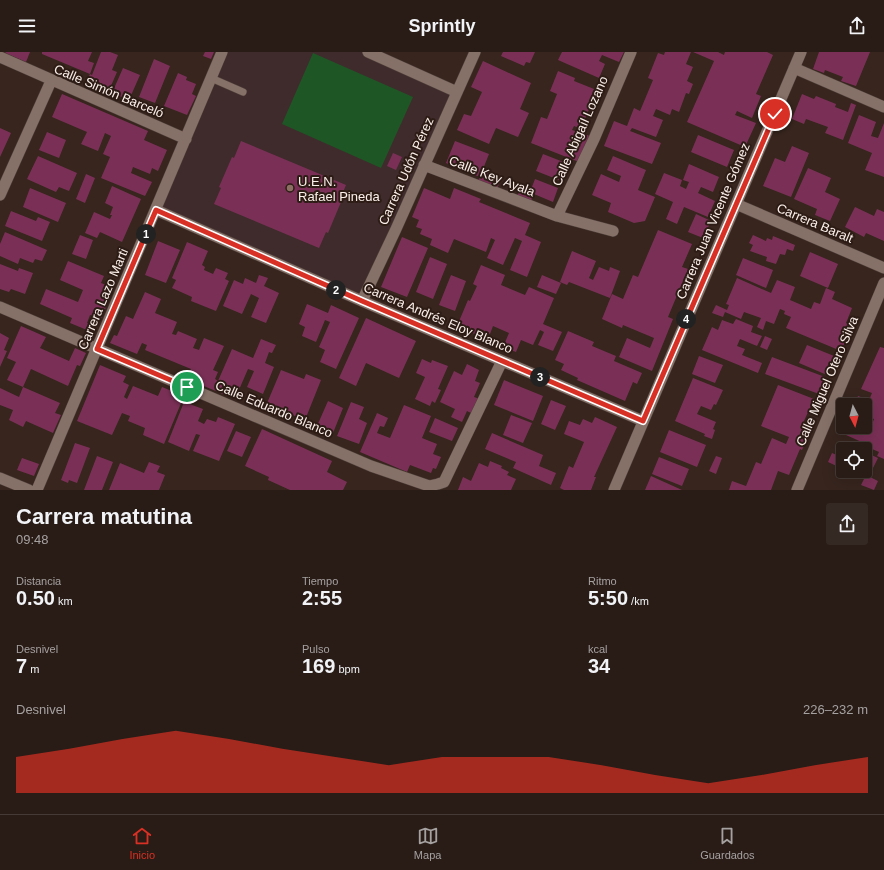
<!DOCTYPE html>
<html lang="es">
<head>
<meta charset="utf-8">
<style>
	:root { --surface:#291c16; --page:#352923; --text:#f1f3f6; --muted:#a5a1a1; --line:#453a35; --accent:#d93025 }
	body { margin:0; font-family:Arial,sans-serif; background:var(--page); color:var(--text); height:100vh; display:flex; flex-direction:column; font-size:15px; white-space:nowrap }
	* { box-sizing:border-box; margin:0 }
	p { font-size:13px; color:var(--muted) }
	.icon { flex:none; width:22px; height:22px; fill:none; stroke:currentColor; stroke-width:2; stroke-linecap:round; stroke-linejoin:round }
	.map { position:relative; height:438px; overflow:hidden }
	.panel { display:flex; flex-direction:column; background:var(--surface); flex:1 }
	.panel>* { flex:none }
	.needle { width:26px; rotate:174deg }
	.tools { position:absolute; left:836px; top:346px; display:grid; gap:8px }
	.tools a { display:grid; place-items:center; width:36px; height:36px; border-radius:4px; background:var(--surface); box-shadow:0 4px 16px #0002,0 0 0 1px var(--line); font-size:20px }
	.pin { position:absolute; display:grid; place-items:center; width:34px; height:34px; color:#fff; margin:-17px; border:2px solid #fff; border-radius:50%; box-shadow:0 1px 4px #0007 }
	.km { position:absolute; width:20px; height:20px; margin:-10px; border-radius:50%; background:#222; color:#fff; font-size:11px; line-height:20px; text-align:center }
	.round { display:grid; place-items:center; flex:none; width:42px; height:42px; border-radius:4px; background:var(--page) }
	.head { display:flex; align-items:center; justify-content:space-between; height:68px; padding:0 16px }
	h1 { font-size:22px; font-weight:800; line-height:30px }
	.figures { display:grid; grid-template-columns:repeat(3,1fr); gap:6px; height:68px; padding:4px 16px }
	.figures div { display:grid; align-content:center }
	.figures b { font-size:20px; font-weight:800 }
	.figures small { font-size:11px; font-weight:400 }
	.figures p { font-size:11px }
	.chart { height:112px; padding:8px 16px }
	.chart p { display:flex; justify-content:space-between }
	.chart svg { width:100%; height:72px; margin-top:4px; fill:var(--accent); opacity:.7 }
	header { display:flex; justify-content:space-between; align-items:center; height:52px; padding:0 16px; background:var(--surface); font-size:18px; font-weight:800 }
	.tab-bar { display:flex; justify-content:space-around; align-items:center; height:56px; border-top:1px solid var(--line); background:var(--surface); font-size:11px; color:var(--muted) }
	.tab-bar a { display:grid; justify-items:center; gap:2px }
	.tab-bar .on { color:var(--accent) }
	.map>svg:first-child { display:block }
	.education { fill:#3f2b2c }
	.green { fill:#1f5626 }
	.building { fill:#7a3056 }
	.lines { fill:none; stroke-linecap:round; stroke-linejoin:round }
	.service-casing { stroke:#4f403a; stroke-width:8 }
	.minor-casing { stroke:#4f403a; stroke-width:12 }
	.service { stroke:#867168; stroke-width:7 }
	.minor { stroke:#867168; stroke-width:11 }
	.route-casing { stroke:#fff; stroke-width:8 }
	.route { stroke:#d93025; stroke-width:5 }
	.education-dot { fill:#8d6e63; stroke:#2d1c15; stroke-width:1.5 }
	.labels { text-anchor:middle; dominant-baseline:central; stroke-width:4; stroke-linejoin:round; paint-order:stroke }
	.street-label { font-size:13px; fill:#fbefea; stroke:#2d1c15 }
	.poi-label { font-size:13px; fill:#fbefea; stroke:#2d1c15; text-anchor:start }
</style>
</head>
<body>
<header><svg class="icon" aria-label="menu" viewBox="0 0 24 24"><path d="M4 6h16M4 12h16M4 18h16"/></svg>Sprintly<svg class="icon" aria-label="share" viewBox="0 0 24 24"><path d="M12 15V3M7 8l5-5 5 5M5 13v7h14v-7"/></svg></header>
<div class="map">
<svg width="884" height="438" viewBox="0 0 884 438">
	<rect width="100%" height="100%" fill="#37251e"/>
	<path class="education" d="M222 0H368L457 40 362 249 156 158Z"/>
	<path class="green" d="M313 1 413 45 381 116 282 72Z"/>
	<path class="building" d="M6 0H30L26 10 5 1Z
		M42 0H92L88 9 94 11 90 22 42 2Z
		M101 0H110L118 3 112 18 117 20 107 43 85 33 90 22 92 23Z
		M205 0H214L211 7 203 4Z
		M503 0H535L530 11 526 10 524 14 501 4Z
		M562 0H624L619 10 602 3 599 9 605 12 599 26 558 8Z
		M665 0H691L686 12 693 15 687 29 693 32 689 42 686 41 679 60 672 57 670 63 656 57 653 64 663 68 656 85 632 76 630 79 661 91 652 112 604 94 614 69 627 74 634 56 640 59 653 28 648 26 658 1 664 3Z
		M693 0H718L724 3 725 0H767L773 3 756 42 761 44 752 66 737 59 735 63 756 71 745 95 687 70 714 9Z
		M819 0H870L856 34 841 29 843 25 825 18 824 21 813 17Z
		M154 7 170 14 155 51 139 45Z
		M483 9 531 31 520 57 529 61 518 85 496 76 489 92 457 78 464 62 471 64 482 40 471 35Z
		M123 16 140 23 129 48 112 41Z
		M558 19 575 26 574 29 594 37 588 54 590 55 581 77 574 74 572 78 590 84 579 110 531 91 541 65 547 67 557 42 550 39Z
		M178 21 187 25 186 28 196 32 192 42 196 44 187 63 164 54Z
		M62 42 148 79 144 88 167 98 158 119 152 116 150 122 133 115 131 121 152 130 145 144 101 126 110 105 103 102 111 84 105 81 98 99 81 92 87 80 52 65Z
		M802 42 814 47 816 44 836 52 835 55 848 60 851 51 856 53 843 88 825 81 828 75 806 67 804 72 792 67Z
		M859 63 876 70 871 84 878 86 884 71V125L865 118 872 101 848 91Z
		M0 76 11 81 0 105Z
		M47 80 66 88 59 106 39 98Z
		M698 83 734 98 727 115 691 100Z
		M241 89 346 133 339 150H341L328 181 326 180 319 196 214 152 221 136 219 135 232 105 234 106Z
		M455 89 489 102 483 117 502 125 497 137 478 129 480 125 446 111Z
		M792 94 809 101 791 145 763 134 775 106 785 110Z
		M393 101 402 105 396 118 387 114Z
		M543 102 566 111 559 128 536 119Z
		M38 104 77 121 69 139 59 135 56 140 27 127Z
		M613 104 646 118 638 138 655 145 645 169 634 171 608 160 611 151 592 143 601 122 619 130 621 124 607 118Z
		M689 112 719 125 713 140 701 135 698 141 715 149 708 165 684 155 677 172 666 167 673 150 655 142 664 121 682 128 680 134 686 137 689 130 683 128Z
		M808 116 831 126 825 140 840 147 830 169 815 163 817 157 794 147Z
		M86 122 95 126 85 151 76 147Z
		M535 127 558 136 553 150 534 142 531 149 517 144 521 136 530 140Z
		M112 134 141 147 122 190 100 180 97 186 85 181 94 160 110 167 112 163H110L113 155 105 151Z
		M30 136 66 151 58 170 23 155Z
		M424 136 450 147 454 136 481 147 479 150 530 171 525 183 541 190 527 225 510 218 522 189 515 186 503 213 487 206 495 188 491 186 486 200 454 187 448 201 430 193 432 187 420 182 422 177 416 175 419 168 412 165Z
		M855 155 874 164 877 157 884 160V189L866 181 864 185 845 175Z
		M11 159 36 169 38 165 50 170 42 189 5 174Z
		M696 162 711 169 703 186 688 180Z
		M658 178 692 192 682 215 688 217 668 265 673 267 652 319 619 305 627 286 650 296 654 286 623 273 622 276 602 267 612 242 623 247 633 223 638 225Z
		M5 180 47 198 42 209 35 207 33 211 20 206 18 212 0 204V192Z
		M80 183 93 188 86 207 72 202Z
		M753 183 766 189 767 186 772 188 773 184 795 193 793 199 787 197 785 203 780 202 776 212 766 209 767 205 750 199 753 193 749 191Z
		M402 185 428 196 407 245 381 235Z
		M158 189 180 198 166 231 145 223Z
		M187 190 208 199 202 213 205 215 204 218 213 222 216 216 228 221 225 227 229 229 216 259 191 249 192 245 172 236 176 228 172 226Z
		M572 199 596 209 589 226 593 228 599 215 609 219 610 215 620 219 610 246 569 230 567 233 560 230Z
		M810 200 838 212 828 236 800 224Z
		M430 205 447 212 433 247 416 240Z
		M743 206 773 218 766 236 736 223Z
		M68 209 104 224 101 231 114 236 101 267 90 263 87 271 89 272 87 278 70 271 72 266 40 252 46 237 78 250 83 238 60 228Z
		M0 212 18 219 19 216 33 221 25 242 11 237 9 240 0 237Z
		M481 213 505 223 501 233 525 243 529 235 554 246 543 272 562 280 553 299 538 293 544 280 540 278 533 293 521 288 516 300 503 295 509 281 493 274 490 282 481 278 479 284 457 274 468 248 470 249 477 234 473 232Z
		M259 223 268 226 264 234 279 241 266 271 251 265 259 246 251 242 242 262 223 254 234 228 243 232 245 226 256 231Z
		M451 223 466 229 455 259 439 253Z
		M542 223 561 231 556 242 537 235Z
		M737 226 771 241 777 228 795 235 790 248 811 257 814 250 820 252 826 236 835 240 832 247 852 256 846 271 852 274 841 299 786 276 791 265 784 262 785 259 780 257 774 272 766 269 763 278 757 275 761 266 744 260 741 267 725 260 723 265 712 261 716 253 727 258 729 253 726 252Z
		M145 240 161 247 155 261 177 270 172 282 176 283 178 279 197 287 193 296 199 298 204 286 224 294 213 318 218 320 215 327 218 329 232 297 253 306 261 287 276 293 272 301 269 300 265 311 274 315 263 342 247 335 254 319 248 317 235 347 187 327 191 317 145 298 147 293 142 291 137 302 110 291 114 283 117 284 126 264 133 267Z
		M307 252 328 261 331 253 359 266 336 317 320 310 325 298 319 295 330 270 325 268 316 290 302 284 305 275 299 272Z
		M366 266 416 289 399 326 366 311 356 334 339 326Z
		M736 267 753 274 751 280 762 284 757 294 740 287 737 294 745 297 742 303 762 311 758 321 702 298 712 275 718 278 722 268 733 272Z
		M21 274 46 285 40 296 69 309 75 296 86 301 80 314 77 313 68 334 31 317 23 335 7 328 16 310 7 306Z
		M568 279 594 290 592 294 616 304 614 309 642 321 637 332 633 330 625 349 577 328 578 326 561 318 564 312 555 308Z
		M0 281 9 286 4 298 7 299 0 315Z
		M765 284 772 287 767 298 760 295Z
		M807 293 834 304 827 323 799 311Z
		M880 295 884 296V407L877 404 879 400 865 394 866 392 835 378 843 361V375H865V372L871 375 874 367 865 363V353H854L858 344 869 348 872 341 861 337Z
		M699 304 723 313 715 331 692 322Z
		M772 305 825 325 819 342 765 322Z
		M422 307 431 311 432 308 448 314 438 337 441 338 435 351 432 349 430 354 415 347 425 325 416 321Z
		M467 312 479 318 475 329 480 331 474 345 480 347 473 362 467 359 462 370 451 365 455 357 440 350 454 319 462 323Z
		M100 313 126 324 123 330 129 333 124 345 127 347 133 334 158 344 162 335 184 344 164 392 143 383 145 376 128 369 130 364 122 361 112 383 77 369Z
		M281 318 304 327 306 322 321 328 305 368 290 362 289 365 265 356Z
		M693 326 723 338 716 353 714 352 711 358 701 354 697 362 716 370 713 377 715 378 712 387 704 384 705 382 675 369Z
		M504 328 543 344 533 369 494 353Z
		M778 333 814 347 803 371 812 375 802 398 800 397 789 423 778 419 771 438H729L732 429 746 434 756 410 761 412 772 386 786 392 789 385 761 374Z
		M23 335 60 351 55 361 61 363 53 381 26 369 23 375 9 368 13 358 0 353V336L19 345Z
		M551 348 566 354 555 378 541 372Z
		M328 349 343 356 333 381 317 374Z
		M184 350 203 357 198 369 204 372 207 367 216 370 218 365 235 372 219 409 193 399 200 383 196 382 189 399 168 390Z
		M351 350 364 355 359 367 367 371 359 392 337 384Z
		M404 353 431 364 422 386 437 392 433 402 441 405 436 417 433 416 431 421 410 413 407 420 360 400 377 361 388 366 384 375 380 374 377 381 390 386Z
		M511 363 532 371 523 391 503 383Z
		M595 365 617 375 594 425H596L591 438H564L560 436 569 414 573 416 584 390 564 382 569 369 580 373 583 367 592 371Z
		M435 366 458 376 452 389 429 380Z
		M262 377 332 409 327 420 347 430 343 438H290L268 428 269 425 245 414Z
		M669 378 706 393 697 415 660 400Z
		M236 379 251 385 242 405 227 399Z
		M492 381 543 403 539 414 556 421 551 433 513 416 516 410 485 397Z
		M75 391 90 396 77 431 69 428 68 431 61 428Z
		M845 391 857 397H843V417L828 410 832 401 839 404Z
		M865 400 878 406 873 416 865 413Z
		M97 404 113 410 102 438H84Z
		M716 404 722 406 716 422 709 419Z
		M659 405 689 417 682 434 652 422Z
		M22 406 39 412 34 424 17 418Z
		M490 409 502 414 501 416 509 420 507 423 516 427 511 438H458L463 425 471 429 479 411 488 415Z
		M149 410 160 414 157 420 165 423 159 438H109L120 411 144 421Z
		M866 423 878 429 874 438 861 433Z
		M651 424 682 438H645Z"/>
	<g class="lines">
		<defs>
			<path id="service" d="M211 26 243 40"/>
			<path id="minor" d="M368 0 457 40
				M0 5 186 87
				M794 16 884 55
				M424 113 557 164 594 87 631 0
				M0 143 51 29
				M736 152 884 216
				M156 158 362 249 643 369
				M557 164 613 179
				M362 249 396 177 475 0
				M0 255 371 414 429 434 438 432 444 430 502 309
				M0 426 29 438
				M37 438 222 0
				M614 438 801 0
				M797 438 884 231"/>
		</defs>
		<use href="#service" class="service-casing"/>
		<use href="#minor" class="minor-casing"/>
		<use href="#service" class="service"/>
		<use href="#minor" class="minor"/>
	</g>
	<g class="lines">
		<defs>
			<path id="route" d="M187 335 97 297 156 158 362 249 643 369 775 62"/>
		</defs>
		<use href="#route" class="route-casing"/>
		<use href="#route" class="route"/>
	</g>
	<circle class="education-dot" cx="290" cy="136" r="4"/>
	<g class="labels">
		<g class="street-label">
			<text transform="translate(109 39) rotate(23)">Calle Simón Barceló</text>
			<text transform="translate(580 79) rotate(-66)">Calle Abigaíl Lozano</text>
			<text transform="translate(406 119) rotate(-66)">Carrera Udón Pérez</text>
			<text transform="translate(492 124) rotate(21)">Calle Key Ayala</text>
			<text transform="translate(713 169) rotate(-67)">Carrera Juan Vicente Gómez</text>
			<text transform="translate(815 171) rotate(23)">Carrera Baralt</text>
			<text transform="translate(103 247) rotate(-67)">Carrera Lazo Marti</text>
			<text transform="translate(438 266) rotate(23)">Carrera Andrés Eloy Blanco</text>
			<text transform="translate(827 329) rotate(-67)">Calle Miguel Otero Silva</text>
			<text transform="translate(274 357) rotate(23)">Calle Eduardo Blanco</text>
		</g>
		<g class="poi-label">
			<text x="298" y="129">U.E.N.<tspan x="298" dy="15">Rafael Pineda</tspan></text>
		</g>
	</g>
</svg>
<div class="tools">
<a><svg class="needle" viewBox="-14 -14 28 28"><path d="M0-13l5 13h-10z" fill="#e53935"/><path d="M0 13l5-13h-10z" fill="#a5a1a1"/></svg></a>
<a><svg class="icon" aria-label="locate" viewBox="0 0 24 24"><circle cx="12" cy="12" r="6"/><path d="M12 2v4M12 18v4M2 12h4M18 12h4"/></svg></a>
</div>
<div class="pin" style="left:187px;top:335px;background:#1e9e55"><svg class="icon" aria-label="arrive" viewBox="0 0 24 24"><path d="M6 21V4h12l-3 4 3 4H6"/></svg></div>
<div class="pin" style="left:775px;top:62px;background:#d93025"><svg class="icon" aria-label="check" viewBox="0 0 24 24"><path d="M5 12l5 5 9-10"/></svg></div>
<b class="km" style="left:146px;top:182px">1</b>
<b class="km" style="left:336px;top:238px">2</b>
<b class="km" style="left:540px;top:325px">3</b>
<b class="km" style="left:686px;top:267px">4</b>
</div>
<section class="panel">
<div class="head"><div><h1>Carrera matutina</h1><p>09:48</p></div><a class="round"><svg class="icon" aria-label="share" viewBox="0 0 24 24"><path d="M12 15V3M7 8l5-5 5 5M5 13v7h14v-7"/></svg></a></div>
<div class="figures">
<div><p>Distancia</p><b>0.50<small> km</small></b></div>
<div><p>Tiempo</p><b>2:55</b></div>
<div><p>Ritmo</p><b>5:50<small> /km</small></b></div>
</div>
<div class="figures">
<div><p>Desnivel</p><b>7<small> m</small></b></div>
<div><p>Pulso</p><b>169<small> bpm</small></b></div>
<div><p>kcal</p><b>34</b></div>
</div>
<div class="chart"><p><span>Desnivel</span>226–232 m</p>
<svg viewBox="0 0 160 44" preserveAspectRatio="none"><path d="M0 44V22L10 17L20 11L30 6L40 11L50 17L60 22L70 27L80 22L90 22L100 22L110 27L120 33L130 38L140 33L150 27L160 22V44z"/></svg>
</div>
</section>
<nav class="tab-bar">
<a class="on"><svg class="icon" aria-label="home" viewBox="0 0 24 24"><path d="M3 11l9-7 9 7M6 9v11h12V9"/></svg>Inicio</a>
<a><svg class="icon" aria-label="map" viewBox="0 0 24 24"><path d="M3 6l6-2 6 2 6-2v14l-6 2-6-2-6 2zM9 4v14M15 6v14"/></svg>Mapa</a>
<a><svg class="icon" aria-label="saved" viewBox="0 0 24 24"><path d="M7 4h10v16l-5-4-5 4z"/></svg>Guardados</a>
</nav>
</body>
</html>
